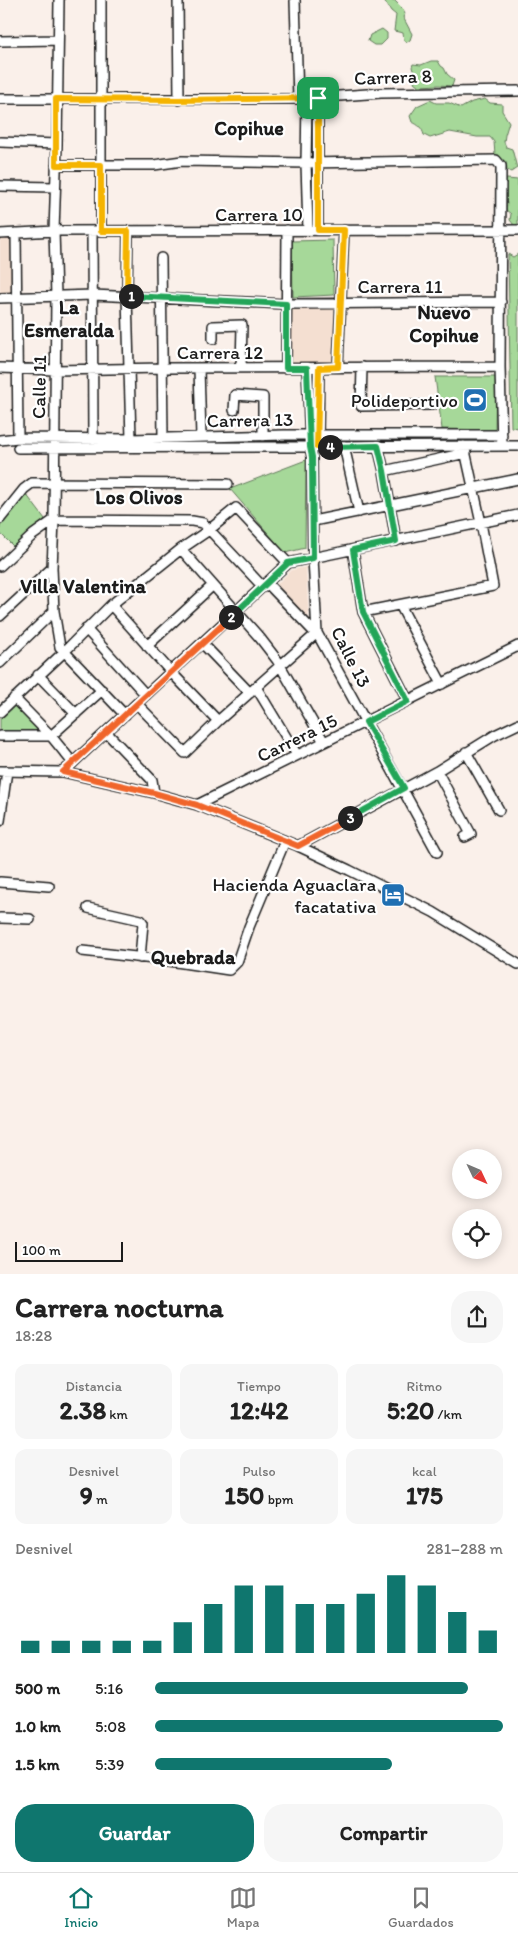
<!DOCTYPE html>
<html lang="es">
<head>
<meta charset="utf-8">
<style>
	:root { --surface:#fff; --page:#f6f6f6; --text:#222; --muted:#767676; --line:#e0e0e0; --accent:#0f766e }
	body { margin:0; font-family:Itim,sans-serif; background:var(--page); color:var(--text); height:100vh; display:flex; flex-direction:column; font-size:19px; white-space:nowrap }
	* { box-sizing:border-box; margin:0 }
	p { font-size:16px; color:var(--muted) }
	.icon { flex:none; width:28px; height:28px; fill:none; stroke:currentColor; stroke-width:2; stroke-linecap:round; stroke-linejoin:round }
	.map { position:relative; height:1274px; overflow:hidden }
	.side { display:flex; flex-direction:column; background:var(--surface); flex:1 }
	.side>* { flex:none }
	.needle { width:32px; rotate:134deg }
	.buttons { position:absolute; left:452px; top:1149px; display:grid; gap:10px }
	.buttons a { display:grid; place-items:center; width:50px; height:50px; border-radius:50%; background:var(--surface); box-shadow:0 2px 12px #0003; font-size:25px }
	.scale { position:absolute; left:15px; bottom:12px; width:108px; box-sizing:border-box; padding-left:5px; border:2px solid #1c1c1c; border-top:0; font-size:14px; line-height:18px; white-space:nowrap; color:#1c1c1c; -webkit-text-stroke:4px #fff; paint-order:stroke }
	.pin { position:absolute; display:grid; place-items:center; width:42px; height:42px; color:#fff; margin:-21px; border-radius:10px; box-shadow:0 2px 8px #0006 }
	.km { position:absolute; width:25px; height:25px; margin:-12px; border-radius:50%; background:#222; color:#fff; font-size:14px; line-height:25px; text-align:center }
	.round { display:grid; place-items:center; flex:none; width:52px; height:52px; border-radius:20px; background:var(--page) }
	.head { display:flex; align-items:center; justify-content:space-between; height:85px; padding:0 15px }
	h1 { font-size:28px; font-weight:800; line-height:38px }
	.figures { display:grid; grid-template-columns:repeat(3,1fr); gap:8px; height:85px; padding:5px 15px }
	.figures div { display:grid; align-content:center; border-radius:12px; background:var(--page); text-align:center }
	.figures b { font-size:25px; font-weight:800 }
	.figures small { font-size:14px; font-weight:400 }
	.figures p { font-size:14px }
	.chart { height:140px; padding:10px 15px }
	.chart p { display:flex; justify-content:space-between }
	.chart svg { width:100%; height:90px; margin-top:5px; stroke:var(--accent); stroke-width:6 }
	.cta { display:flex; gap:10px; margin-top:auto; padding:10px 15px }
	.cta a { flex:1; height:58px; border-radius:20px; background:var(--accent); color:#fff; font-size:20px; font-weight:800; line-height:58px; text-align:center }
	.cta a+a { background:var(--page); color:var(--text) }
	ul { padding:0 15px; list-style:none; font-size:16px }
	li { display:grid; grid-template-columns:80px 60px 1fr; align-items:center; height:38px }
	li i { height:12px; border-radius:6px; background:var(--accent) }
	.tab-bar { display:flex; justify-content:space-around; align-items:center; height:70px; border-top:1px solid var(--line); background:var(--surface); font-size:14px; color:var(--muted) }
	.tab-bar a { display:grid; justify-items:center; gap:2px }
	.tab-bar .selected { color:var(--accent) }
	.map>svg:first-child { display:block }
	.built { fill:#f4dfd1 }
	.green { fill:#a6d899; stroke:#617a5a }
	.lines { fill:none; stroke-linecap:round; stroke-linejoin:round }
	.minor-casing { stroke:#1c1c1c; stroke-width:12 }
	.minor { stroke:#fff; stroke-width:9 }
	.split-1-casing { stroke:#fff; stroke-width:10 }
	.split-2-casing { stroke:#fff; stroke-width:10 }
	.split-3-casing { stroke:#fff; stroke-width:10 }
	.split-4-casing { stroke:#fff; stroke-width:10 }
	.split-5-casing { stroke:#fff; stroke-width:10 }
	.split-1 { stroke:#f5b400; stroke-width:6 }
	.split-2 { stroke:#22a559; stroke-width:6 }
	.split-3 { stroke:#f0652b; stroke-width:6 }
	.split-4 { stroke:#22a559; stroke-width:6 }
	.split-5 { stroke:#f5b400; stroke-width:6 }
	.labels { text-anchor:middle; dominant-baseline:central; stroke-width:4.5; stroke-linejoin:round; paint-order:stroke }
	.street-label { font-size:19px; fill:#1c1c1c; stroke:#fff }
	.poi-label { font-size:19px; fill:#1c1c1c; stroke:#fff; text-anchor:end }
	.neighbourhood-label { font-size:20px; font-weight:bold; fill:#1c1c1c; stroke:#fff }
</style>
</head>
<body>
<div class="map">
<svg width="518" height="1275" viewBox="0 0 518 1275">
	<rect width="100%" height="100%" fill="#faf0ea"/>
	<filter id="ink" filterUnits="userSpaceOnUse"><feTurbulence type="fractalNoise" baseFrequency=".02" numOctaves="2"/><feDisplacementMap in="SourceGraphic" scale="10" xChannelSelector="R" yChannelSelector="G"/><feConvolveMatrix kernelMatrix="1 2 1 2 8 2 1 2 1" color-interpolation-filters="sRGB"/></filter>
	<g filter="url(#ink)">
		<path class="built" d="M16 233 17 297H0V235Z
			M334 308V362L292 364V309Z
			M306 567 309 623 274 587 291 570Z"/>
		<path class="green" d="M384 0H394L402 8 405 14 403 17 412 34 410 40 407 42 404 40 403 33 394 31 396 15 391 11Z
			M382 29 387 33V39L381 45H374L368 41 370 35Z
			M431 61H438L441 66 444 68 447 74 454 80 452 86 439 85 419 86 414 82V73L412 67 413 64 421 65Z
			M485 99 490 103 502 104V111L509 122 505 135 504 142 506 147 512 149 517 168 511 172 505 169H507L506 162 495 155 494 142 490 137H477L450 132 430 138 424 135C422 128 419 125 412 122L410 116 417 106 430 100 436 103H449L461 108 472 102Z
			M507 179 518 180V227L514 225 510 220 511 214 506 210 507 203 504 198 505 181Z
			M333 240 334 295 293 297 292 241Z
			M508 254 513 257 518 254V428L511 427Z
			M435 377H496L495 430 442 429Z
			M306 460 305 548 285 553 230 489Z
			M26 494 45 519 14 547 0 533V523Z
			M14 703 42 733 0 732V717Z"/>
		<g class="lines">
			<defs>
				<path id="minor" d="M59 0 57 144 54 231 56 296 54 520 52 568 54 611 60 647 125 715
					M101 0V231
					M178 0 179 100
					M295 0 298 99
					M0 41 58 40
					M318 98V230
					M0 99H298L381 93 518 91
					M307 99 306 163 308 230
					M0 142 57 144
					M56 165H154L182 161 306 163 496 160 501 166 500 367 502 446
					M0 186 55 187
					M92 231 93 437
					M128 231 127 296 131 439
					M16 233 18 438
					M0 234 54 231 518 230
					M161 258 163 438
					M0 298 93 295 286 304 501 302
					M213 339V326L242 325 241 368
					M338 367 344 230
					M362 367 361 406 432 405
					M0 368 55 370 163 368 500 367
					M199 368 201 437
					M286 368 287 230
					M307 368 310 447 312 457 313 558 317 633 437 852
					M234 410 235 395 263 397V436
					M0 440 18 438 131 439 284 435H502
					M318 440 319 368
					M344 446 359 512
					M378 446 384 471 396 541
					M18 448 518 446
					M384 471 466 453
					M0 519 24 489 32 483 228 484
					M313 521 518 479
					M181 549 260 638 277 660 324 742
					M353 550 363 612 408 701
					M0 566 33 535 54 520 192 521 203 523 263 587
					M267 583 316 634
					M111 605 171 672 218 721
					M400 605 442 684
					M363 612 493 586 481 523 464 446
					M0 616 52 568
					M86 629 146 695
					M202 643 250 693
					M147 646 212 586
					M0 663 54 611
					M38 675 76 714
					M256 687 297 755
					M14 698 51 736 73 763
					M137 704 185 753 218 721 317 633
					M0 712 64 652 111 605 181 549 209 530 236 508 288 563
					M106 732 152 780 154 793
					M0 736H51L102 690
					M466 752 499 810
					M0 771 63 772 154 793 197 805 298 846 349 870 433 912 518 964
					M437 771 471 834 465 837
					M63 772 288 563 518 515
					M197 805 518 646
					M0 821 7 771
					M298 846 437 771 495 735 518 724
					M0 882 49 886
					M88 908 141 920 143 923 140 958
					M0 918 30 919
					M82 951 163 960 229 970 237 962 249 927 285 841"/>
			</defs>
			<use href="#minor" class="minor-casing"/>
			<use href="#minor" class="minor"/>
		</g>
	</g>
	<g class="lines" filter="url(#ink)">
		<defs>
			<path id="split-1" d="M131 296H127L128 231H101V165H56V99L178 100 318 98"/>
			<path id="split-2" d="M131 296 286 304V368H307L310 447 312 457 313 558 288 563 231 617"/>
			<path id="split-3" d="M231 617 63 772 154 793 197 805 298 846 350 818"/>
			<path id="split-4" d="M330 447 378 446 384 471 396 541 353 550 363 612 408 701 366 722 404 788 350 818"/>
			<path id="split-5" d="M318 98V230H344L338 367 319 368 317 447H330"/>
		</defs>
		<use href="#split-1" class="split-1-casing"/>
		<use href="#split-2" class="split-2-casing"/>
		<use href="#split-3" class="split-3-casing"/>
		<use href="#split-4" class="split-4-casing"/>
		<use href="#split-5" class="split-5-casing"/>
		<use href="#split-1" class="split-1"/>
		<use href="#split-2" class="split-2"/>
		<use href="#split-3" class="split-3"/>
		<use href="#split-4" class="split-4"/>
		<use href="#split-5" class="split-5"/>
	</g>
	<defs>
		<symbol id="stadium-square" viewBox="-11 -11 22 22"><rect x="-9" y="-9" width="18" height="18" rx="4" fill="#1f6fb2" stroke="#fff"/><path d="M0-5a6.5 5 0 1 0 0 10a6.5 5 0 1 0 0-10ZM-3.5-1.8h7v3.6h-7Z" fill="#fff"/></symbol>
		<symbol id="hotel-square" viewBox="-11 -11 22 22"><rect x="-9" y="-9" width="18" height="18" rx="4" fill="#1f6fb2" stroke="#fff"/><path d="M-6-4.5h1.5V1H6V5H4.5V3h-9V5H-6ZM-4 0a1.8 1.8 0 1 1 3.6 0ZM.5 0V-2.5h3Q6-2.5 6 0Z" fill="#fff"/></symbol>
	</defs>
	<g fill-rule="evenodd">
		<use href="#stadium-square" x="461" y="386" width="28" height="28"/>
		<use href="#hotel-square" x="379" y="881" width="28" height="28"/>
	</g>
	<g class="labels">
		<g class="street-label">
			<text transform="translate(393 77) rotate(-2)">Carrera 8</text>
			<text x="259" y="214">Carrera 10</text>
			<text x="400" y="286">Carrera 11</text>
			<text x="220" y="352">Carrera 12</text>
			<text transform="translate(39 387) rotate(-89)">Calle 11</text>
			<text transform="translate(250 420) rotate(-1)">Carrera 13</text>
			<text transform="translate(351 657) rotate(63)">Calle 13</text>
			<text transform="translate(297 738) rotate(-26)">Carrera 15</text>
		</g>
		<g class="poi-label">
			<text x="458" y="400">Polideportivo</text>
			<text x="376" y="884">Hacienda Aguaclara<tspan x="376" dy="22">facatativa</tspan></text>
		</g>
		<g class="neighbourhood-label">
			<text x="249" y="128">Copihue</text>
			<text x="69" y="307">La<tspan x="69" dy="23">Esmeralda</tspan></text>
			<text x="444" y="312">Nuevo<tspan x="444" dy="23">Copihue</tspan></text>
			<text x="139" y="497">Los Olivos</text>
			<text x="83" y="586">Villa Valentina</text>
			<text x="193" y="957">Quebrada</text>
		</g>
	</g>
</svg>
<div class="buttons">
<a><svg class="needle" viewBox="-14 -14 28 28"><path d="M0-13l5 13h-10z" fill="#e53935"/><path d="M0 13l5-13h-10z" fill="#767676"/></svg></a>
<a><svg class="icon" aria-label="locate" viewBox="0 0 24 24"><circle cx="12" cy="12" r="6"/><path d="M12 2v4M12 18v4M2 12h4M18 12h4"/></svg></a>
</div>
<div class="scale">100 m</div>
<div class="pin" style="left:318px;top:98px;background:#1e9e55"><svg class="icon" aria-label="arrive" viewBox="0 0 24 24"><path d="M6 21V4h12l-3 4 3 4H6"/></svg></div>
<b class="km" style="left:131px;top:296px">1</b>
<b class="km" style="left:231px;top:617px">2</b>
<b class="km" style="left:350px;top:818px">3</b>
<b class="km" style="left:330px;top:447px">4</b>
</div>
<section class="side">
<div class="head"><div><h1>Carrera nocturna</h1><p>18:28</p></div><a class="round"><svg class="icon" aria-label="share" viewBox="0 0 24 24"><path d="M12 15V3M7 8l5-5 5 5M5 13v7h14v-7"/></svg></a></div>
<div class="figures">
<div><p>Distancia</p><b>2.38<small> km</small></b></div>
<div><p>Tiempo</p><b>12:42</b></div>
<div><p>Ritmo</p><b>5:20<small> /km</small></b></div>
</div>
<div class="figures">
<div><p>Desnivel</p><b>9<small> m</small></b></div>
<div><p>Pulso</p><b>150<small> bpm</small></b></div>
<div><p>kcal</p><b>175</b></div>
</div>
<div class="chart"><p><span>Desnivel</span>281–288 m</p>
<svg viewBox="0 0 160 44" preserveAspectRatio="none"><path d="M5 44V38M15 44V38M25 44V38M35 44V38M45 44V38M55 44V29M65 44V20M75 44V11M85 44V11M95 44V20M105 44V20M115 44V15M125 44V6M135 44V11M145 44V24M155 44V33"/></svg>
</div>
<ul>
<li><b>500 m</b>5:16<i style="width:90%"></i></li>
<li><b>1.0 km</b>5:08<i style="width:100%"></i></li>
<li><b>1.5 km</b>5:39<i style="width:68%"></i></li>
</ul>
<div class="cta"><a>Guardar</a><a>Compartir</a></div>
</section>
<nav class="tab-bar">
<a class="selected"><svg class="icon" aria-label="home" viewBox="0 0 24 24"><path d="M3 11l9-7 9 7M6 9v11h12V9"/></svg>Inicio</a>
<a><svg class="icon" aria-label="map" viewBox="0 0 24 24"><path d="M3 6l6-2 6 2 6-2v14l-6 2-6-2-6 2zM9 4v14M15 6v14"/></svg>Mapa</a>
<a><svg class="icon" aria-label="saved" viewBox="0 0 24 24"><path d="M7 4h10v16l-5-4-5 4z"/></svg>Guardados</a>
</nav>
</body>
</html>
